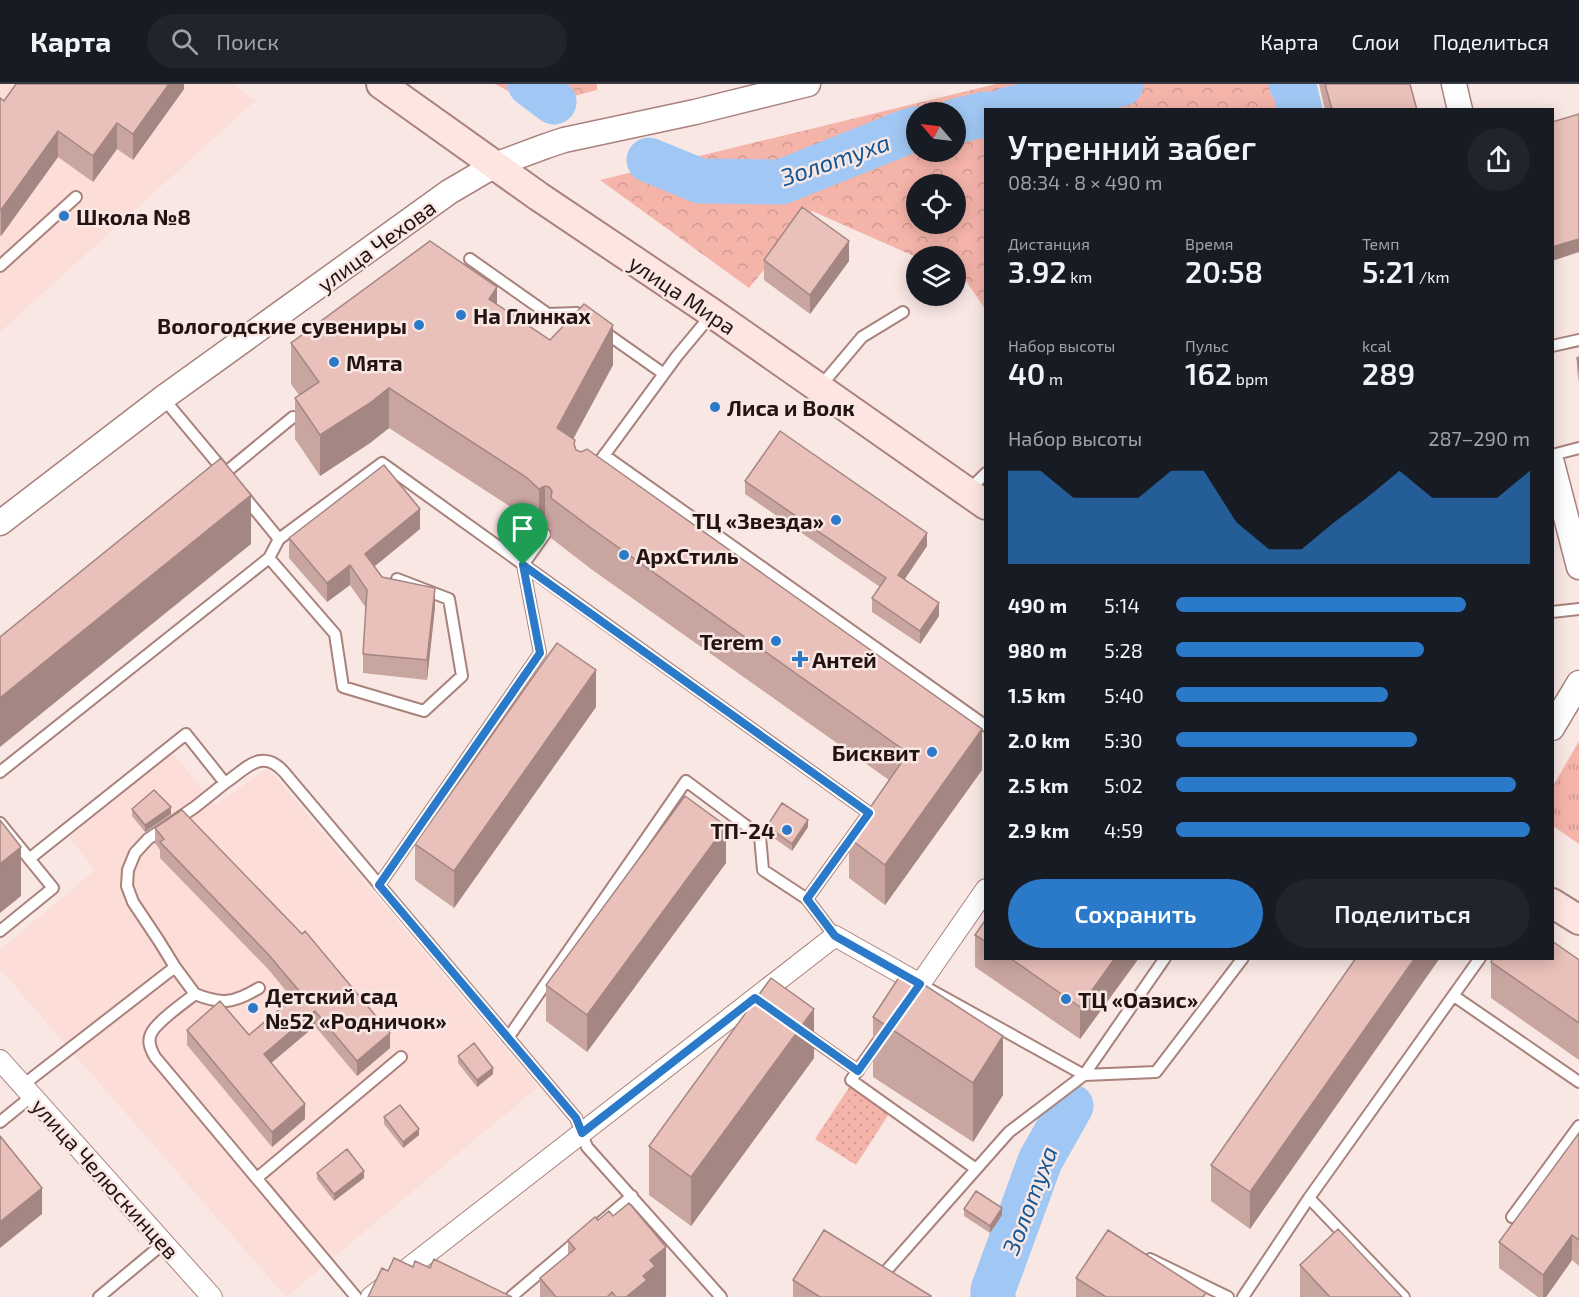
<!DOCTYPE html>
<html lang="ru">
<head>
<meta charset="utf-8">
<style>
	:root { --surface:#171b24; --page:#20242c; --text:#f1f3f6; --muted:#9ea1a6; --line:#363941; --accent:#2a7ac9 }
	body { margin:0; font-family:"Exo 2",sans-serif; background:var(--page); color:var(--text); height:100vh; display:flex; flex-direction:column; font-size:22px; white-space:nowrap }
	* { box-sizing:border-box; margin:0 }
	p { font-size:20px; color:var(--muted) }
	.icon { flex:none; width:33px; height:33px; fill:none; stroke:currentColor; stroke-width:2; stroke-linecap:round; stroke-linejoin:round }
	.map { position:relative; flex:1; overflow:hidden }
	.side { position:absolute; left:984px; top:24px; width:570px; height:852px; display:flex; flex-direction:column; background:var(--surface); border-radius:0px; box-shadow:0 3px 15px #0003 }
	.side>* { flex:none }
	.needle { width:39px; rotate:298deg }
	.fabs { position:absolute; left:906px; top:18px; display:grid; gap:12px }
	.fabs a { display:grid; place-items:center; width:60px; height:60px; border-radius:50%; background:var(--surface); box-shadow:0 3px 15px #0003; font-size:30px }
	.pin { position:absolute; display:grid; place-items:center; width:51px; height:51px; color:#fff; margin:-62px -26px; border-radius:50% 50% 50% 0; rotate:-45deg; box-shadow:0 0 6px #0007 }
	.pin .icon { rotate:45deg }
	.round { display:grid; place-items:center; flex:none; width:63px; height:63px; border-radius:32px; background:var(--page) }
	.overview { display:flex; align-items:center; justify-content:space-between; height:102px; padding:0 24px }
	h1 { font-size:33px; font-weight:600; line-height:45px }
	.metrics { display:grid; grid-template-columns:repeat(3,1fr); gap:9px; height:102px; padding:6px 24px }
	.metrics div { display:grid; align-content:center }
	.metrics b { font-size:30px; font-weight:600 }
	.metrics small { font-size:16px; font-weight:400 }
	.metrics p { font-size:16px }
	.chart { height:168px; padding:12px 24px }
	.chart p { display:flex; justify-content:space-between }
	.chart svg { width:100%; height:108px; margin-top:6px; fill:var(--accent); opacity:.7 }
	.action { display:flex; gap:12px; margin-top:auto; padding:12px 24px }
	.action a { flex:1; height:69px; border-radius:36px; background:var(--accent); color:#fff; font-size:24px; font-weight:600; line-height:69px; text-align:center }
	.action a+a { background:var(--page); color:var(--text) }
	ul { padding:0 24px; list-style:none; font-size:20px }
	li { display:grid; grid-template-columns:96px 72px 1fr; align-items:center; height:45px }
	li i { height:15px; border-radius:8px; background:var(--accent) }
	header { display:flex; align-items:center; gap:36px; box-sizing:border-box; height:84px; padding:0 30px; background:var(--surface); border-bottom:2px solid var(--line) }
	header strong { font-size:28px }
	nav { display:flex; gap:33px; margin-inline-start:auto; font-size:21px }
	.search { width:420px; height:54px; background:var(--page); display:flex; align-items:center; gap:15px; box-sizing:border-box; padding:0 21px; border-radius:33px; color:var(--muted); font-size:22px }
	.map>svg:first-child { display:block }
	.built { fill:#fcddd8 }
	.grass { fill:url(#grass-tufts) }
	.forest { fill:url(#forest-crowns); fill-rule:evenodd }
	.park { fill:url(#park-dots) }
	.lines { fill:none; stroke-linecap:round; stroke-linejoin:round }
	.river { stroke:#a1c8f4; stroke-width:45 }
	.service-casing { stroke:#a9827c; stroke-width:14 }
	.minor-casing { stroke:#a9827c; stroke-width:22 }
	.tertiary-casing { stroke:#a9827c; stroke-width:27 }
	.secondary-casing { stroke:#a9827c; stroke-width:32 }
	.service { stroke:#fff; stroke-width:10 }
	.minor { stroke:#fff; stroke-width:20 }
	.tertiary { stroke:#fff; stroke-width:24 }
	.secondary { stroke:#fee5e1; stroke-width:28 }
	.wall { fill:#c9a5a0 }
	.shaded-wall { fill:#a48682 }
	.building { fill:#eac0ba; stroke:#a48682; stroke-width:1.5 }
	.route-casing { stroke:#fff; stroke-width:12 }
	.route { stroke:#2a7ac9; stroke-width:8 }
	.poi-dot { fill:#2a7ac9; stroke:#f9e7e4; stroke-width:2 }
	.labels { text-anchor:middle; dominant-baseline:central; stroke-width:5; stroke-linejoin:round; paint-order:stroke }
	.poi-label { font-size:22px; font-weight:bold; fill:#221412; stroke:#f9e7e4; text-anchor:start }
	.street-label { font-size:22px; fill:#221412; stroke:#f9e7e4 }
	.water-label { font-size:24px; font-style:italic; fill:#125798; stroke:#f9e7e4 }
</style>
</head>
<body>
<header>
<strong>Карта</strong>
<div class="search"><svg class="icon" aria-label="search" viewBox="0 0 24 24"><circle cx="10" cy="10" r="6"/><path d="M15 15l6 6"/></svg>Поиск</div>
<nav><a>Карта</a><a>Слои</a><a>Поделиться</a></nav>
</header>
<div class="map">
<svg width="1579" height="1213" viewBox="0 0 1579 1213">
	<defs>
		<pattern id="grass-tufts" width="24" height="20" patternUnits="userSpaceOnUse" patternTransform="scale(1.5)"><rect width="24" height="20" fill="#f5b4aa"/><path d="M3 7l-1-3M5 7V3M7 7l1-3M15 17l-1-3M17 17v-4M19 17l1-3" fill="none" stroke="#d29a91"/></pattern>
		<pattern id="forest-crowns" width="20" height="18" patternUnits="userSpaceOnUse" patternTransform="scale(1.5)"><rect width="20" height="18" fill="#f5b4aa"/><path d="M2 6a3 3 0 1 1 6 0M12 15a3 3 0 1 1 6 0" fill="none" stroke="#d29a91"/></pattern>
		<pattern id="park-dots" width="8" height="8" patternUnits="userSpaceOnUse" patternTransform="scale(1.5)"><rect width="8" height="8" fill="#f5b4aa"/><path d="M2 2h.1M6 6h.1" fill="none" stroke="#d29a91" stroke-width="1.8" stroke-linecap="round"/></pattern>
	</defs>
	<rect width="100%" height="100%" fill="#f9e7e4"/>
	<path class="built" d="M0 0H233L255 17 0 248Z
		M173 669 215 721 268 684 538 1003 286 1213 0 885V866L95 786 69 753Z"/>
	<path class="grass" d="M1579 657V760L1553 742V702Z"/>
	<path class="forest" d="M495 0H597V6L536 22Z
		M996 0H1307L1314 25 986 26 985 225 964 194 956 191V172L916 173 812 127 749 204 600 96ZM916 28H956V68H916ZM916 100H956V140H916Z"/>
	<path class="park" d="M854 996 894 1022 856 1081 815 1055Z"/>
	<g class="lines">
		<path class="river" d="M530 0 554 18
			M1291 0 1294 2 1300 26
			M1006 26 1121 0
			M956 37 986 30
			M649 76 700 97 781 98 906 48 916 45
			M993 1213V1206L1040 1077 1071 1022"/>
		<defs>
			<path id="service" d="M470 175 548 230 577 229 587 236
				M0 182 76 113
				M603 247 664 290
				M1552 262 1579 256
				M819 304 862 253 903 228
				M163 314 224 387
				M604 371 986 642
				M1552 371 1579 364
				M600 377 677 272 712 230
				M220 393 293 333
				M967 408 986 389
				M243 411 279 455 382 379 869 729 807 815 835 852
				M269 474 335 550 343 603 424 627 462 592 449 515 397 495
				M1552 528 1579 525
				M0 688 269 474 279 455
				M225 699 195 723 148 755 135 769 128 786 127 802 133 818 159 857 175 883 195 910C185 918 155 939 151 950 147 958 151 966 155 973L356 1213
				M0 739 53 804 0 847
				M29 775 186 650 225 699C246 685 262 663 284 688L576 1034 587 1063 721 1213
				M379 801 540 569 523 481 545 450
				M931 906 1084 991 1156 988 1243 874
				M195 910C222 921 234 919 259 904
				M1454 912 1579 998
				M804 949 858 987
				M508 954 686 697 760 752 763 786 807 815
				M880 955 851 996 976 1085
				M23 1001 175 883
				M0 1038 32 1012
				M257 1094 401 973
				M1309 1114 1404 1213
				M1512 1133 1579 1042
				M601 1138 632 1112
				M1150 1175 1228 1213
				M879 1195 1009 1048 1084 991 1165 874
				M99 1213 164 1159
				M511 1213 577 1157
				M1243 1213 1309 1114 1480 874"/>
			<path id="minor" d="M0 976 212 1213
				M371 1213 835 852 920 900 986 805"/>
			<path id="tertiary" d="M1454 0 1460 26
				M1552 379 1579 483
				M0 439 163 314 449 108 495 81 546 62 564 56 695 28 808 0
				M1552 644 1579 599"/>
			<path id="secondary" d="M381 0 538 112 712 229 986 421
				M1552 819 1579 836"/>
		</defs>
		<use href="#service" class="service-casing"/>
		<use href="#minor" class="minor-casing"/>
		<use href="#tertiary" class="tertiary-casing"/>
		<use href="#secondary" class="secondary-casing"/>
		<use href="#service" class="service"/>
		<use href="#minor" class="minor"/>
		<use href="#tertiary" class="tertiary"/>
		<use href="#secondary" class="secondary"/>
	</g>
	<path class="wall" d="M184 0V5L133 76 117 65 93 98 58 73 1 152 0 151V14L4 17Z
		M1319 0H1410L1417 26H1325Z
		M764 176 849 177 810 230 764 196Z
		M497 220 550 256 613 281 573 355 576 366 982 686 885 821 849 794V754L889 696 591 485 551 454V446L549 444 545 443 539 445 526 433 389 344 370 359 320 392 295 355V314L299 311 291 300V259Z
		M1579 273V298L1577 287V274Z
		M745 397 927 462 904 496 939 532 920 560 872 528V514L880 503 745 410Z
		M420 445 374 483 382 493 435 523 427 596 363 589V570L366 524 350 501 327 518 289 474V454Z
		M596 623 454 824 415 796V760Z
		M132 725 171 730 145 748 132 732Z
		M767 742 808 743 792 767 767 749Z
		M155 744 390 964 357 992 315 942 271 979 305 1035 272 1063 187 961V946L249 951 292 914 268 885 160 774V766L155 759Z
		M726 779 587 968 546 937V901Z
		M986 835V874H1139L1080 955 975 883V851Z
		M1356 874 1250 1145 1211 1117V1081Z
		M1579 876V976L1491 914V878Z
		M873 933 1003 1011 973 1058 873 993Z
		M458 972 493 990 477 1003 458 979Z
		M814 974 691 1142 649 1111V1062Z
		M384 1033 419 1051 403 1064 384 1040Z
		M1579 1049V1182L1572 1176 1546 1213H1538L1499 1184V1158Z
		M317 1089 364 1094 334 1117 317 1095Z
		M964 1125 1002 1131 990 1149 964 1132Z
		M568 1156 666 1212 665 1213H540V1194L568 1171Z
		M1300 1181 1402 1213H1300Z
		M1076 1194 1206 1213H1076Z
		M793 1196 931 1213H793Z"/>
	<path class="shaded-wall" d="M169 0H184V5L133 76V50Z
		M117 39V65L93 98V72Z
		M58 47V73L1 152V126Z
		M1579 155V168L1552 177V163Z
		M849 157V177L810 230V211Z
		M497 203V244L489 215Z
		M613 241V281L557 385V344Z
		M389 304V344L370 359 320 392V351Z
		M545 402V443L539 445V405Z
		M251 411V460L0 663V614Z
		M420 425V445L365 490V470Z
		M927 449V462L898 505V491Z
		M350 481V501L327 518V499Z
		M435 504V523L427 596V576Z
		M939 519V532L920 560V547Z
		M596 586V623L454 824V787Z
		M982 645V686L885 821V781Z
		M171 723V730L145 748V741Z
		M808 736V743L792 767V760Z
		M726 742V779L587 968V931Z
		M21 763V812L0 829V780Z
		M1115 874H1139L1080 955V923Z
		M1415 874H1440L1250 1145V1108Z
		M814 925V974L691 1142V1093Z
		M315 927V942L264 985V970Z
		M390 949V964L357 992V977Z
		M1003 952V1011L973 1058V999Z
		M493 984V990L477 1003V996Z
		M305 1020V1035L272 1063V1048Z
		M419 1045V1051L403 1064V1058Z
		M364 1087V1094L334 1117V1110Z
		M42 1104V1130L0 1164V1138Z
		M1002 1124V1131L990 1149V1142Z
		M1572 1151V1176L1546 1213H1543V1191Z
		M666 1163V1212L665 1213H626L643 1192 650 1176Z"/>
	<path class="building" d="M16 0H169L133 50 117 39 93 72 58 47 1 126 0 125V14L4 17Z
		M1325 0H1410L1417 26H1332Z
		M1579 30V155L1552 163V38Z
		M802 123 849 157 810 211 764 176Z
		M430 157 497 203 489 215 550 256 584 220 613 241 557 344 575 356 574 360 576 366 581 368 587 365 982 645 885 781 849 754 908 669 591 444 551 414 552 407 549 403 545 402 539 405 526 393 389 304 370 319 320 351 295 314 319 298 291 259Z
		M1579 273V285L1577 274Z
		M780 347 927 449 898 491 939 519 920 547 872 514 886 494 745 397Z
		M221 374 251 411 0 614V553Z
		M384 381 420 425 365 470 382 493 435 504 427 576 363 570 367 506 350 481 327 499 289 454Z
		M557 559 596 586 454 787 415 760Z
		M154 706 171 723 145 741 132 725Z
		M685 712 726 742 587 931 546 901Z
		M782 719 808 736 792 760 767 742Z
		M182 726 302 850 305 847 390 949 357 977 315 927 264 970 305 1020 272 1048 187 946 220 917 249 951 300 908 268 870 160 758 164 755 155 744Z
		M0 736 21 763 0 780Z
		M986 835V858L975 851Z
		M1552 857 1579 876V939L1491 878 1493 874H1552Z
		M1010 874H1115L1080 923Z
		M1356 874H1415L1250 1108 1211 1081Z
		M903 887 1003 952 973 999 873 933Z
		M771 894 814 925 691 1093 649 1062Z
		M474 959 493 984 477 996 458 972Z
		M400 1021 419 1045 403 1058 384 1033Z
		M1579 1049V1156L1572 1151 1543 1191 1499 1158Z
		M0 1052 42 1104 0 1138Z
		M347 1065 364 1087 334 1110 317 1089Z
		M976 1107 1002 1124 990 1142 964 1125Z
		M629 1119 666 1163 650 1176 655 1182 643 1192 647 1196 626 1213H616L612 1208 607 1213H556L540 1194 575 1165 568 1156 595 1133 598 1136 609 1127 613 1132Z
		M1338 1145 1402 1213H1330L1300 1181Z
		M824 1146 931 1212 930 1213H820L793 1196Z
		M1108 1146 1206 1209 1203 1213H1106L1076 1194Z
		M394 1174 413 1183 415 1177 430 1184 434 1175 512 1213H368L382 1184 388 1187Z"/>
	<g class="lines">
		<defs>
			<path id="route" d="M523 481 869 729 807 815 835 852 920 900 858 987 755 914 582 1049 576 1034 379 801 540 569Z"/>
		</defs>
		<use href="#route" class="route-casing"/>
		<use href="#route" class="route"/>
	</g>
	<g class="poi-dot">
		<circle cx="64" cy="132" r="6"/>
		<circle cx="461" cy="231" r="6"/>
		<circle cx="419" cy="241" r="6"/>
		<circle cx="334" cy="278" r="6"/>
		<circle cx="715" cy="323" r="6"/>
		<circle cx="836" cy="436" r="6"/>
		<circle cx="624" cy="471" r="6"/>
		<circle cx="776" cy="557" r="6"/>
		<path d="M797 566h6v6h6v6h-6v6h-6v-6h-6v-6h6z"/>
		<circle cx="932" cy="668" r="6"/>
		<circle cx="787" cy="746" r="6"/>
		<circle cx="1066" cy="915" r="6"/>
		<circle cx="253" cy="924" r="6"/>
	</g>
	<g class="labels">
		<g class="poi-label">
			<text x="76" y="132">Школа №8</text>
			<text x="473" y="231">На Глинках</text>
			<text x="407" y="241" text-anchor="end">Вологодские сувениры</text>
			<text x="346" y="278">Мята</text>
			<text x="727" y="323">Лиса и Волк</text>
			<text x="824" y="436" text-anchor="end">ТЦ «Звезда»</text>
			<text x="636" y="471">АрхСтиль</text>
			<text x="764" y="557" text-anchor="end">Terem</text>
			<text x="812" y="575">Антей</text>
			<text x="920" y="668" text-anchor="end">Бисквит</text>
			<text x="775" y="746" text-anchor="end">ТП-24</text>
			<text x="265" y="911">Детский сад<tspan x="265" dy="25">№52 «Родничок»</tspan></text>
			<text x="1078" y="915">ТЦ «Оазис»</text>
		</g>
		<g class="street-label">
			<text transform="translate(376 161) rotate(-36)">улица Чехова</text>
			<text transform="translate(683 210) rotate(34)">улица Мира</text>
			<text transform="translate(106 1094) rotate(48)">улица Челюскинцев</text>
		</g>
		<g class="water-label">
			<text transform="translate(835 75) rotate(-19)">Золотуха</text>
			<text transform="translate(1029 1116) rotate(-69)">Золотуха</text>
		</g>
	</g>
</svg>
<div class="fabs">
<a><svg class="needle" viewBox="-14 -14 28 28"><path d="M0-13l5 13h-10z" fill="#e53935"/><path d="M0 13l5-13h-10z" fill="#9ea1a6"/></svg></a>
<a><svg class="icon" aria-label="locate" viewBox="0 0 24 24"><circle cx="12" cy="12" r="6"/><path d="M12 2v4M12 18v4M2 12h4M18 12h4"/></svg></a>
<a><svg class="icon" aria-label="layers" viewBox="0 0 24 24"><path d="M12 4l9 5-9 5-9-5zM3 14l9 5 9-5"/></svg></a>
</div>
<div class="pin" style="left:523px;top:481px;background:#1e9e55"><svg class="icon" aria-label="arrive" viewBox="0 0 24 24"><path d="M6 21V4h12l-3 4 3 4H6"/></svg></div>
<section class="side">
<div class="overview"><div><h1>Утренний забег</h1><p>08:34 · 8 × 490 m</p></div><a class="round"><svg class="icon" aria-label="share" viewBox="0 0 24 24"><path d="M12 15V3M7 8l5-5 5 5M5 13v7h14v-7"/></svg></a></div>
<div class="metrics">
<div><p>Дистанция</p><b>3.92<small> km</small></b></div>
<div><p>Время</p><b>20:58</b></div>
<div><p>Темп</p><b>5:21<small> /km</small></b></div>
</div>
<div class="metrics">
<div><p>Набор высоты</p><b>40<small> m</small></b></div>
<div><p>Пульс</p><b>162<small> bpm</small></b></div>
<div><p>kcal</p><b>289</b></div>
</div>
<div class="chart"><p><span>Набор высоты</span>287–290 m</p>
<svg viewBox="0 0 160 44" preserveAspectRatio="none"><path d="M0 44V6L10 6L20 17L30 17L40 17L50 6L60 6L70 27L80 38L90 38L100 27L110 17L120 6L130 17L140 17L150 17L160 6V44z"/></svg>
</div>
<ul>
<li><b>490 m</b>5:14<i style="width:82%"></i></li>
<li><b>980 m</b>5:28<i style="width:70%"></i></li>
<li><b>1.5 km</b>5:40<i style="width:60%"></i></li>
<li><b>2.0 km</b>5:30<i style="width:68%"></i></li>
<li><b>2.5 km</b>5:02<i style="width:96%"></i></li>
<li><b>2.9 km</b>4:59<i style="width:100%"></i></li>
</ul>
<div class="action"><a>Сохранить</a><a>Поделиться</a></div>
</section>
</div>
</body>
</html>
